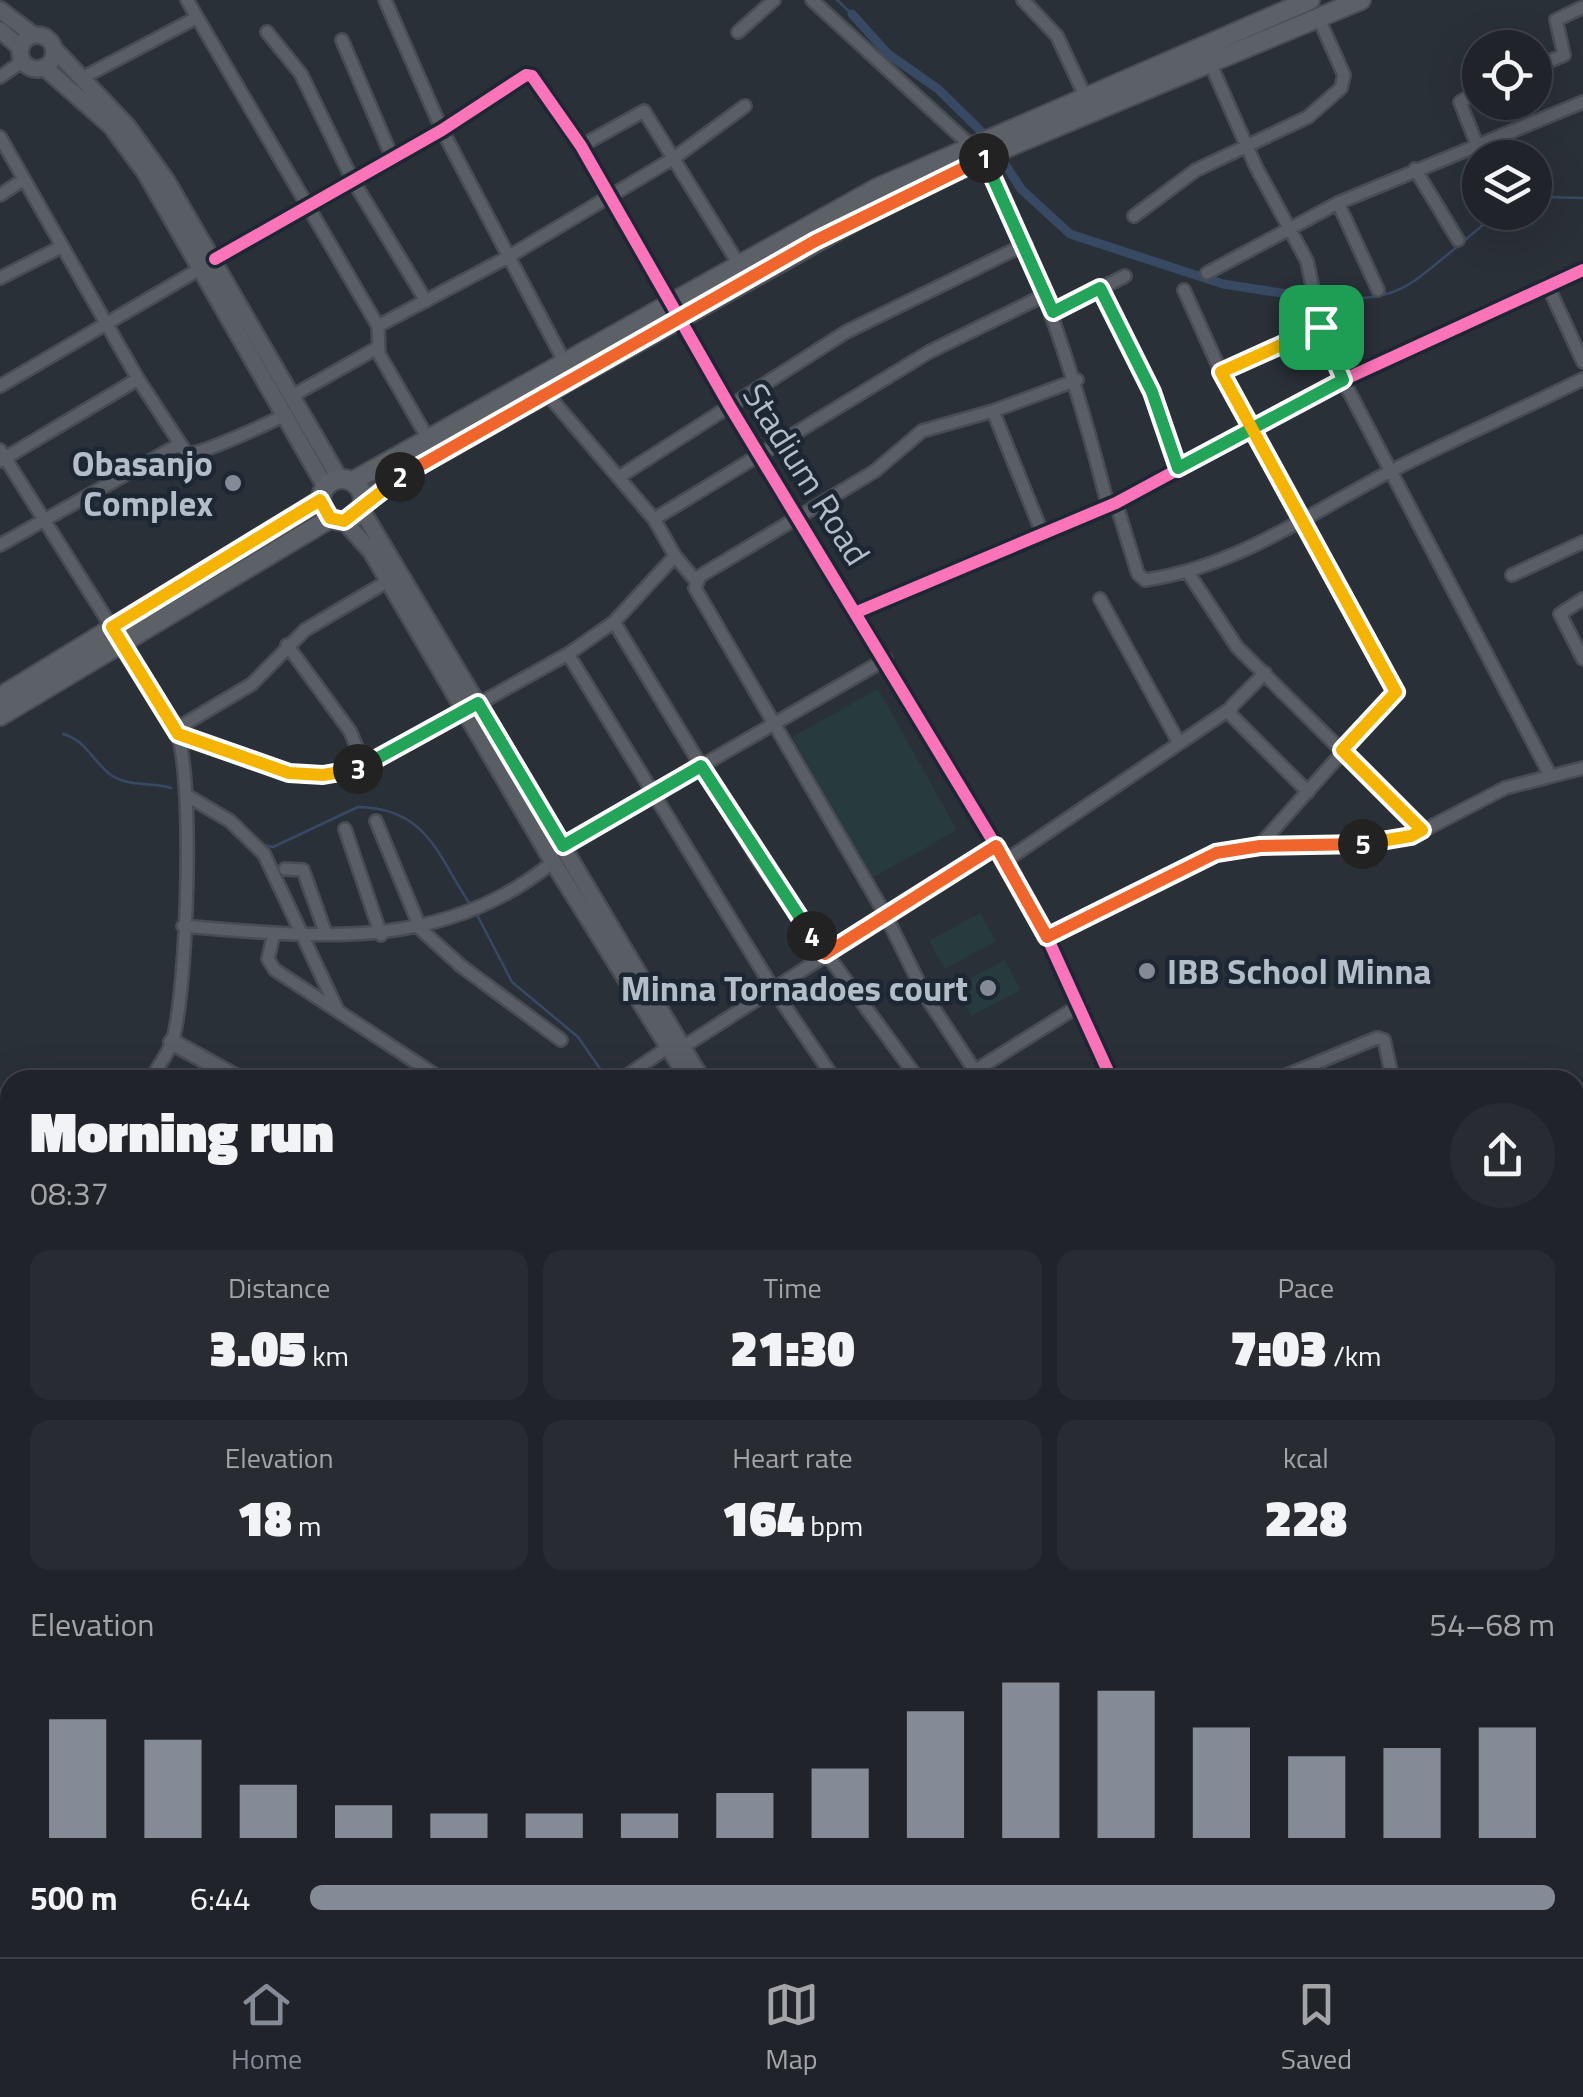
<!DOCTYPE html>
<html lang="en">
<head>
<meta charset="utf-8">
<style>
	:root { --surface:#20242a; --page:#282c32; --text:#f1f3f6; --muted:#a2a4a8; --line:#3d4147; --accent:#848b96 }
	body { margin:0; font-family:"Titillium Web",sans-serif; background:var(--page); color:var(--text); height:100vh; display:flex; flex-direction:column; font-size:38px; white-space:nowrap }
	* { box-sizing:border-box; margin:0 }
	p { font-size:32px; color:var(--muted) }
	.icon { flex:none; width:55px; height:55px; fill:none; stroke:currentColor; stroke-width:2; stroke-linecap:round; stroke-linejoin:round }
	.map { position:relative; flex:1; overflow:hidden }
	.sheet { position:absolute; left:0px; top:1070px; width:1585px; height:888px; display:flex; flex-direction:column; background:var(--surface); border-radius:30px 30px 0 0; box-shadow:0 10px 40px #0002,0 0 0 2px var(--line) }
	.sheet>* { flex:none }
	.tools { position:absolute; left:1462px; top:30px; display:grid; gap:20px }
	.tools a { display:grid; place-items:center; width:90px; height:90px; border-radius:50%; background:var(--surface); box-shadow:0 10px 40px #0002,0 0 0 2px var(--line); font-size:50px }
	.pin { position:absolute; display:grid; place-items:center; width:85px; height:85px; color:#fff; margin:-42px; border-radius:20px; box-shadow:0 5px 15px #0006 }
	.km { position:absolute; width:50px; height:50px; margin:-25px; border-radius:50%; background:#222; color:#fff; font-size:28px; line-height:50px; text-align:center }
	.round { display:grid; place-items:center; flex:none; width:105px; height:105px; border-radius:52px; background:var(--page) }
	.summary { display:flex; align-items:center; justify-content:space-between; height:170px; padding:0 30px }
	h1 { font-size:55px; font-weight:800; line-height:75px }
	.figures { display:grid; grid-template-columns:repeat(3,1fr); gap:15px; height:170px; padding:10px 30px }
	.figures div { display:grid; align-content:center; border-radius:20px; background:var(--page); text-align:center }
	.figures b { font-size:50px; font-weight:800 }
	.figures small { font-size:28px; font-weight:400 }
	.figures p { font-size:28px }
	.chart { height:280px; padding:20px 30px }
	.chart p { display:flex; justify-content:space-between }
	.chart svg { width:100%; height:180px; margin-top:10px; stroke:var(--accent); stroke-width:6 }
	ul { padding:0 30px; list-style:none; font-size:32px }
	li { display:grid; grid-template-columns:160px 120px 1fr; align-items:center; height:75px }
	li i { height:25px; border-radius:12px; background:var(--accent) }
	.menu { display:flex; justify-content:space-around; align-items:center; height:140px; border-top:2px solid var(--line); background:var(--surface); font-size:28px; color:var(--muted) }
	.menu a { display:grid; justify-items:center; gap:5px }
	.menu .current { color:var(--accent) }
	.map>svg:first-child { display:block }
	.green { fill:#273a3e }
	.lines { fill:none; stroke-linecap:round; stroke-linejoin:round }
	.stream { stroke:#384963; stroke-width:2.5 }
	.canal { stroke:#384963; stroke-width:9 }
	.street-casing { stroke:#484c53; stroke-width:16 }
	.secondary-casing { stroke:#484c53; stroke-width:20 }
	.primary-casing { stroke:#484c55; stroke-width:22 }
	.street { stroke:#5a5e66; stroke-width:11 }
	.secondary { stroke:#595d64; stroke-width:15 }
	.primary { stroke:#5c6168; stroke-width:18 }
	.rail-casing { stroke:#595d64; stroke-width:6 }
	.rail { stroke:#1d2633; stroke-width:2.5; stroke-dasharray:8; stroke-linecap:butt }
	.cycleway-casing { stroke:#1d2633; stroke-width:19 }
	.cycleway { stroke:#fb73b8; stroke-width:12 }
	.split-1-casing { stroke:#fff; stroke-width:20 }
	.split-2-casing { stroke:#fff; stroke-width:20 }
	.split-3-casing { stroke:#fff; stroke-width:20 }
	.split-4-casing { stroke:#fff; stroke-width:20 }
	.split-5-casing { stroke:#fff; stroke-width:20 }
	.split-6-casing { stroke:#fff; stroke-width:20 }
	.split-1 { stroke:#22a559; stroke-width:12 }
	.split-2 { stroke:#f0652b; stroke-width:12 }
	.split-3 { stroke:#f5b400; stroke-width:12 }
	.split-4 { stroke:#22a559; stroke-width:12 }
	.split-5 { stroke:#f0652b; stroke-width:12 }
	.split-6 { stroke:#f5b400; stroke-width:12 }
	.poi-dot { fill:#848b96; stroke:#1d2633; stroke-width:4 }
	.labels { text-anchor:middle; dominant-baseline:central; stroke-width:9; stroke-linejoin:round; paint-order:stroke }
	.poi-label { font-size:35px; font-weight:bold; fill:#b4bcc9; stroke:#1d2633; text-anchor:end }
	.street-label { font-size:35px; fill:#b4bcc9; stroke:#1d2633 }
</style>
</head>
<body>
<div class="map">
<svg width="1583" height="1957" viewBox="0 0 1583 1957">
	<rect width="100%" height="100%" fill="#2a3038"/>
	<path class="green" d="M878 689 957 830 872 878 792 737Z
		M980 913 996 941 945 969 929 941Z
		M1005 960 1021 990 971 1016 955 986Z"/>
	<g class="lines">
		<path class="stream" d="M837 0 852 14
			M1535 201 1546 197 1583 198
			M1464 241 1491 218 1506 212
			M1326 300C1400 298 1402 292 1458 246
			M63 734C86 740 93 762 111 775 128 787 150 782 171 788
			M243 826 264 845 273 847 358 807C428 808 438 857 470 904
			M475 911 512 982 578 1037 608 1080
			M0 1219 10 1222
			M1575 1230 1583 1233
			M1009 1948 1018 1957"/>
		<path class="canal" d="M852 14 888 54 938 89 990 140
			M998 153 1021 189 1070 234 1223 284 1326 300"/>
		<defs>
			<path id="street" d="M187 0 378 326 379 354 430 442
				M385 0 442 130 565 363
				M812 0 970 145
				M1023 0 1057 36 1085 96
				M267 32 301 74 352 179 426 301
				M738 32 774 0
				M342 40 392 157
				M1211 65 1256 167 1307 261 1321 327 1343 380 1550 775
				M1535 67 1564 55 1556 20 1583 7
				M0 77 23 61
				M82 78 196 18
				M0 137 138 379 187 454C202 454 270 423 286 414
				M1477 145 1460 102 1480 90
				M581 146 644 111 738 263
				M986 157C1042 277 1076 378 1108 506
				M1415 169 1458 240
				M0 195 23 180
				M1338 203 1378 290
				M1134 216 1196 170 1308 117 1341 88 1344 75 1319 19
				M215 259 442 130 526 75 532 76 581 146 729 405 1005 861 1047 937 1112 1080
				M1207 273 1338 203 1583 102
				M0 278 61 247
				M1547 284 1583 362
				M1100 288 1152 392 1177 468
				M1184 290 1221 372 1396 692 1260 845
				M1053 312 1125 276
				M378 326 508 257 674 158 745 106
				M1221 372 1321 327
				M0 386 203 267
				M292 396 377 348
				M993 411 1043 535
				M0 450 176 729C195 775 187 989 173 1039 169 1053 158 1067 150 1080
				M0 461 138 379
				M619 477 846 332 1026 244
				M1116 503 1138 574 1145 580C1234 568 1311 513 1389 472 1453 439 1519 411 1583 379
				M654 519 929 352 1047 294
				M0 545 180 444
				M675 556 696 581
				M1187 571 1237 647 1422 830
				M1512 575 1583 542
				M1100 599 1179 743
				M1583 599 1560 614 1583 659
				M857 612 1116 503 1343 380 1583 270
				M614 622 760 863 919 1080
				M287 645 350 731 365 767
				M568 654 774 990 835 1080
				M1265 673 1232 706 1230 714 1308 792
				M176 729 252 684 305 630 388 581
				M178 734 289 773 323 775 365 767 568 654 614 622 675 556 654 519 548 395
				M186 795 230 821 264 854 338 1011
				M376 821 419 925
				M345 829 381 935
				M563 846 886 659
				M1005 861 1230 709
				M285 869 303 870 326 934
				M416 925 461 966 561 1040
				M183 926C316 937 441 953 553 862
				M274 933 268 959 275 970 443 1080
				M1047 937 1216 853 1260 845 1377 844 1411 837 1505 788 1583 768
				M683 1047 996 846
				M620 1080 670 1046
				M960 1080 1080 1005
				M981 1080 925 995 885 914 695 588 700 576 875 471 922 431 993 411 1077 380
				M1275 1080 1377 1038 1384 1040 1393 1080
				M1575 1109 1583 1108
				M1575 1300 1583 1301
				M0 1313 10 1297
				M0 1403 10 1411
				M0 1523 10 1528
				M1575 1798 1583 1792
				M538 1948 553 1957
				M702 1948 714 1957
				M916 1957 920 1948
				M1272 1957 1274 1948"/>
			<path id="secondary" d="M0 10 33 35
				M0 30 21 48
				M20 52a17 17 0 1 1 34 0a17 17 0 1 1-34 0Z
				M54 49 128 127 166 180 339 478
				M44 67 111 126 145 172 325 486
				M361 509 702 1080
				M344 521 371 551 553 862 689 1080
				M172 1042 241 1080
				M1575 1400 1583 1394
				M1575 1417 1583 1412
				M1575 1903 1583 1907"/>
			<path id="primary" d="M321 500a21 21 0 1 1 42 0a21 21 0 1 1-42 0Z
				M353 481 877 188 1310 0
				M363 502 413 468 882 206 1006 148 1361 0
				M0 697 321 500
				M0 716 331 518"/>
		</defs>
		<use href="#street" class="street-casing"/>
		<use href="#secondary" class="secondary-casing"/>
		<use href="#primary" class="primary-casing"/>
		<use href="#street" class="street"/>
		<use href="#secondary" class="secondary"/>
		<use href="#primary" class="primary"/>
		<defs>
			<path id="rail" d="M0 1427 10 1434
				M697 1948 709 1957"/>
		</defs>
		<use href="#rail" class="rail-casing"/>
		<use href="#rail" class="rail"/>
		<defs>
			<path id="cycleway" d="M215 259 442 130 526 75 532 76 581 146 729 405 1005 861 1047 937 1112 1080
				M857 612 1116 503 1343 380 1583 270"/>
		</defs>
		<use href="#cycleway" class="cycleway-casing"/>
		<use href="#cycleway" class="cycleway"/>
	</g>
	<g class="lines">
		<defs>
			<path id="split-1" d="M984 158 1053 312 1100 288 1152 392 1178 468 1343 380 1321 327"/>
			<path id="split-2" d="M400 477 815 241 984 158"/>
			<path id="split-3" d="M358 769 323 775 289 773 178 734 112 627 320 500 330 518 344 521 400 477"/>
			<path id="split-4" d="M358 769 478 703 563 846 701 766 812 936"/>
			<path id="split-5" d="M812 936 825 954 996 846 1047 937 1216 853 1260 846 1363 844"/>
			<path id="split-6" d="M1321 327 1221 372 1396 692 1342 750 1422 830 1411 836 1363 844"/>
		</defs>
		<use href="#split-1" class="split-1-casing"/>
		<use href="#split-2" class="split-2-casing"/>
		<use href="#split-3" class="split-3-casing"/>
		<use href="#split-4" class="split-4-casing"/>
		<use href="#split-5" class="split-5-casing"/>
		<use href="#split-6" class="split-6-casing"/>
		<use href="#split-1" class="split-1"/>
		<use href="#split-2" class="split-2"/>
		<use href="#split-3" class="split-3"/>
		<use href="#split-4" class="split-4"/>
		<use href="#split-5" class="split-5"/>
		<use href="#split-6" class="split-6"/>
	</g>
	<g class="poi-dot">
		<circle cx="233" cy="483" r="10"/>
		<circle cx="1147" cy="971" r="10"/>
		<circle cx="988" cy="988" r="10"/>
	</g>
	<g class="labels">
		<g class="poi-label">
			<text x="213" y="463">Obasanjo<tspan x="213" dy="40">Complex</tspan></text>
			<text x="1167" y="971" text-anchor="start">IBB School Minna</text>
			<text x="968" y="988">Minna Tornadoes court</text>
		</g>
		<g class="street-label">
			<text transform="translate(807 474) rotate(58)">Stadium Road</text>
		</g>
	</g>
</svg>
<div class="tools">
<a><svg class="icon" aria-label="locate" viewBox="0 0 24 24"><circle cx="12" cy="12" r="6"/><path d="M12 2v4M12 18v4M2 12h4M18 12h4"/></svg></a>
<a><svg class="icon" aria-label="layers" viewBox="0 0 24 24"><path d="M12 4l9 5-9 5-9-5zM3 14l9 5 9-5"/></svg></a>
</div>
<div class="pin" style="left:1321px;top:327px;background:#1e9e55"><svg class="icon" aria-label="arrive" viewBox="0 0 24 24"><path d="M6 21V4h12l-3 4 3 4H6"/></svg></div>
<b class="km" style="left:984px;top:158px">1</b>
<b class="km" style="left:400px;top:477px">2</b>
<b class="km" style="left:358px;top:769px">3</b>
<b class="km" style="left:812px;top:936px">4</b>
<b class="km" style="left:1363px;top:844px">5</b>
<section class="sheet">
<div class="summary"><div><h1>Morning run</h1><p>08:37</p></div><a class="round"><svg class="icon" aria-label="share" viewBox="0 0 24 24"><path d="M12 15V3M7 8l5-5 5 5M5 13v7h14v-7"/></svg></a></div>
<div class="figures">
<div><p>Distance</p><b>3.05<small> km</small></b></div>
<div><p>Time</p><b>21:30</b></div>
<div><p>Pace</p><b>7:03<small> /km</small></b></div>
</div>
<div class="figures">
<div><p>Elevation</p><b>18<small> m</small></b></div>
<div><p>Heart rate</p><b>164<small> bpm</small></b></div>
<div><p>kcal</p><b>228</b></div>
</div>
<div class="chart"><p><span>Elevation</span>54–68 m</p>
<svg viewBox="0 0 160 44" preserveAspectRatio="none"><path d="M5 44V15M15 44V20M25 44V31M35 44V36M45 44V38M55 44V38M65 44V38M75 44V33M85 44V27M95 44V13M105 44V6M115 44V8M125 44V17M135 44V24M145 44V22M155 44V17"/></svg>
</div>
<ul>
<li><b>500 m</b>6:44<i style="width:100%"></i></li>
</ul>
</section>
</div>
<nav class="menu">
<a class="current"><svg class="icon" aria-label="home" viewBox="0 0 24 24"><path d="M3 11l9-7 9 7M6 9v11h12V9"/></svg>Home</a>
<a><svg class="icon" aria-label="map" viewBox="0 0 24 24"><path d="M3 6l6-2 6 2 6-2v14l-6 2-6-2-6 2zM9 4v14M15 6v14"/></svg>Map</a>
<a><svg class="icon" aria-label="saved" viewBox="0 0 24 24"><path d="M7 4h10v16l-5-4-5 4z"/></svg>Saved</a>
</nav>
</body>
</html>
